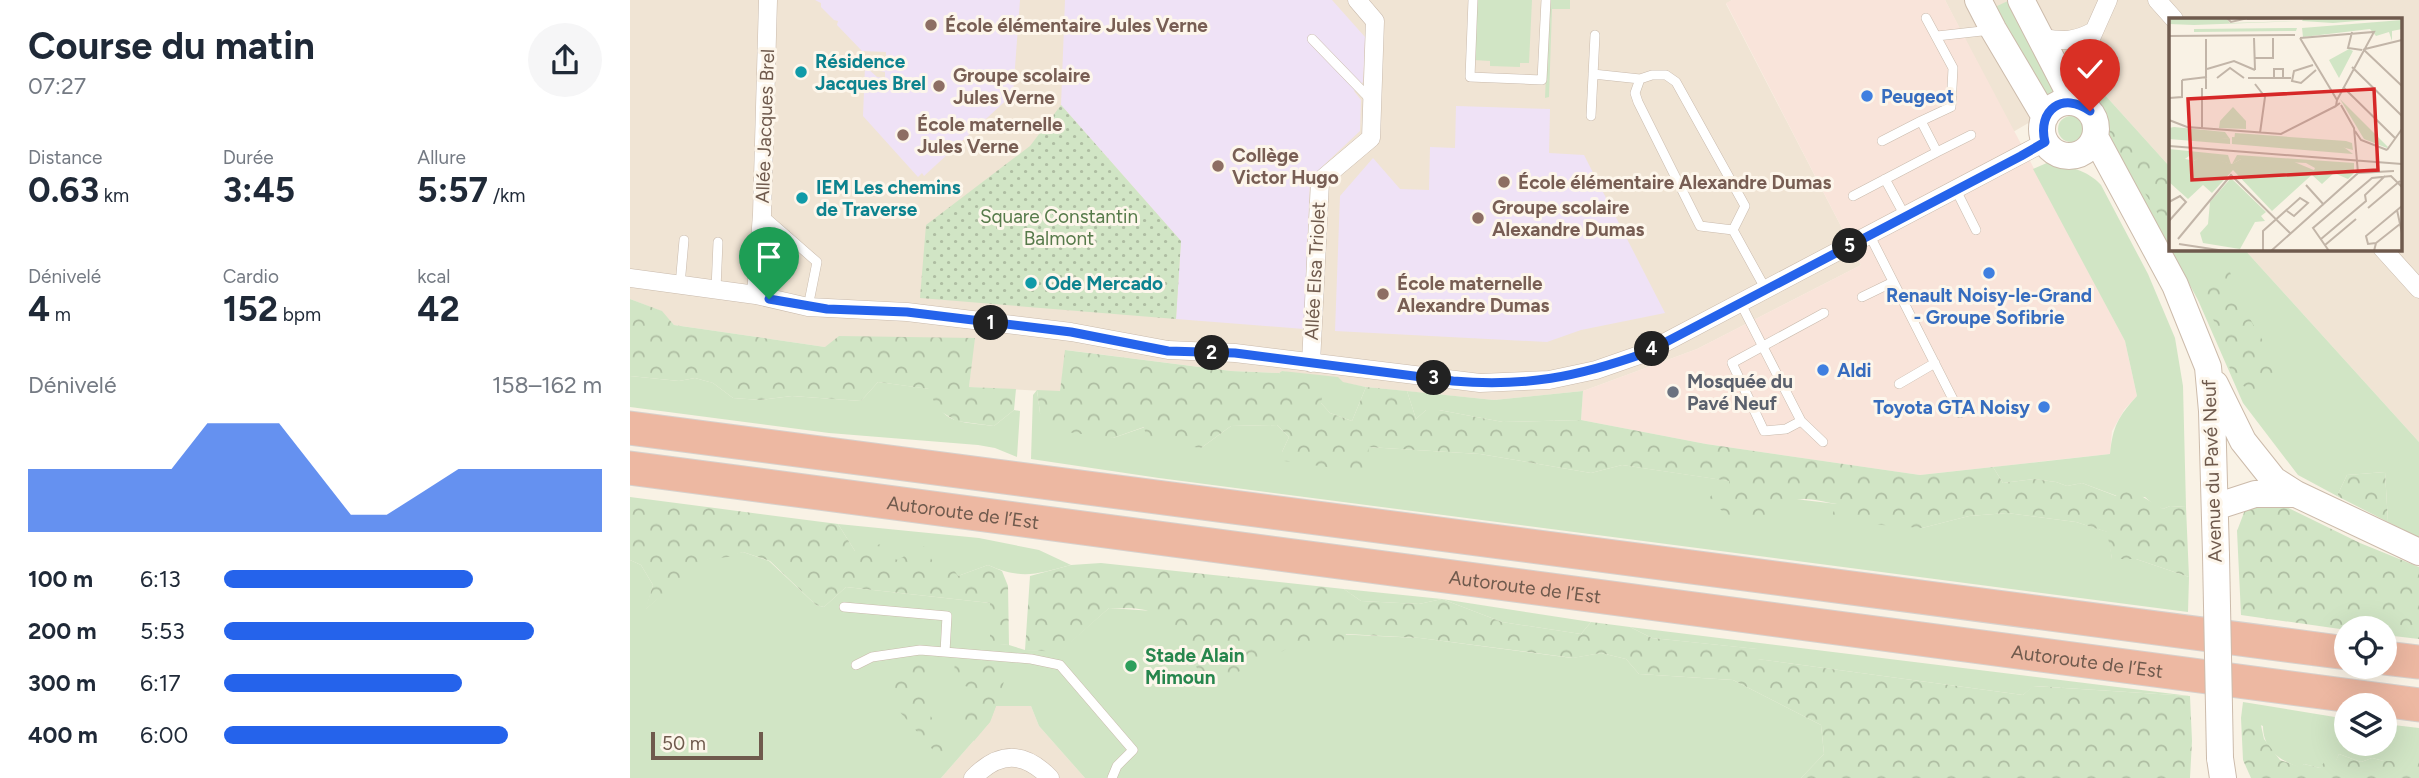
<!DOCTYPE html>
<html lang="fr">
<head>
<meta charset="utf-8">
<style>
	:root { --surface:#fff; --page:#f6f6f7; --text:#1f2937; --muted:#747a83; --accent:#2563eb }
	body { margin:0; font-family:Figtree,sans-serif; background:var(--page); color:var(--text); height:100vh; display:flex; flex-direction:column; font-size:26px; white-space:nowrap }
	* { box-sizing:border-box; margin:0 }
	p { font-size:23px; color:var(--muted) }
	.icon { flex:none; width:38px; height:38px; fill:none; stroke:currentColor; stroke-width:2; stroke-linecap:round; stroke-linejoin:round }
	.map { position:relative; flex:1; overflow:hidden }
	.sheet { display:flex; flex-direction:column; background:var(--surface); width:630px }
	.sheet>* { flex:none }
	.tools { position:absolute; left:1704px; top:616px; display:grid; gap:14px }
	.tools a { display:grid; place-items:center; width:63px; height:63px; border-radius:50%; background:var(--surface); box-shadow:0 7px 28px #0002; font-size:35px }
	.scale { position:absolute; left:21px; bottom:18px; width:112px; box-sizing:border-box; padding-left:7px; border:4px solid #6f5a4d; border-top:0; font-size:19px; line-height:24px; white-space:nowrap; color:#6f5a4d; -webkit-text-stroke:5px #fdf6eb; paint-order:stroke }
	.pin { position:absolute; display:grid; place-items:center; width:60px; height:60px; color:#fff; margin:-72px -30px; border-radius:50% 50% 50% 0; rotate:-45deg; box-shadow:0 0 7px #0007 }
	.pin .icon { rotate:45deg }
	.km { position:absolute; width:35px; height:35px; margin:-18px; border-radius:50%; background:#222; color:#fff; font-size:19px; line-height:35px; text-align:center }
	.round { display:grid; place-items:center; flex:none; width:74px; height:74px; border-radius:37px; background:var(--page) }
	.overview { display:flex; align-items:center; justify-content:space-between; height:119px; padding:0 28px }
	h1 { font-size:38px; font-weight:700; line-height:52px }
	.metrics { display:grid; grid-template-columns:repeat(3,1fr); gap:10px; height:119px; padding:7px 28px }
	.metrics div { display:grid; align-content:center }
	.metrics b { font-size:35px; font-weight:700 }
	.metrics small { font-size:19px; font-weight:400 }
	.metrics p { font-size:19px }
	.chart { height:196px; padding:14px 28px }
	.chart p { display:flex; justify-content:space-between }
	.chart svg { width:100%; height:126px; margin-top:7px; fill:var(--accent); opacity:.7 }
	ul { padding:0 28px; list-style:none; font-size:23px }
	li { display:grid; grid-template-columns:112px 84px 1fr; align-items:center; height:52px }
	li i { height:18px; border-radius:9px; background:var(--accent) }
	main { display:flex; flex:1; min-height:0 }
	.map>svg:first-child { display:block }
	.residential { fill:#f0e4d4 }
	.commercial { fill:#f9e4da }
	.education { fill:#efe2f6 }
	.green { fill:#d1e5c5 }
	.forest { fill:url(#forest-crowns) }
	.garden { fill:url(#garden-dots) }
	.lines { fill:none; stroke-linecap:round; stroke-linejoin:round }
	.lane-casing { stroke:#c9baac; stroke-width:10 }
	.street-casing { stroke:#c9baac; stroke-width:19 }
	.secondary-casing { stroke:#ccbbab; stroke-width:28 }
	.highway-casing { stroke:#d7d1cd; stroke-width:35 }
	.lane { stroke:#fff; stroke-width:9 }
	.street { stroke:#fff; stroke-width:18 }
	.secondary { stroke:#fff; stroke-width:26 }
	.highway { stroke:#edb8a2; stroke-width:33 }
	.secondary-bridge-casing { stroke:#ccbbab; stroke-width:28; stroke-linecap:butt }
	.secondary-bridge { stroke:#fff; stroke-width:26 }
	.route-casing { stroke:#fff; stroke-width:14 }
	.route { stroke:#2563eb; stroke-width:9 }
	.education-dot { fill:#8d6e63; stroke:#fdf6eb; stroke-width:2.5 }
	.culture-dot { fill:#0f9aa8; stroke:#fdf6eb; stroke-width:2.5 }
	.shop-dot { fill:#3f7fe0; stroke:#fdf6eb; stroke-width:2.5 }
	.worship-dot { fill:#6b7280; stroke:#fdf6eb; stroke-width:2.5 }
	.leisure-dot { fill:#2e9e5b; stroke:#fdf6eb; stroke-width:2.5 }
	.labels { text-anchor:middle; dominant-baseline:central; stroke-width:6; stroke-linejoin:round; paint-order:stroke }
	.education-label { font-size:19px; font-weight:bold; fill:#785e54; stroke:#fdf6eb; text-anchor:start }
	.culture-label { font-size:19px; font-weight:bold; fill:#0d838f; stroke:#fdf6eb; text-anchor:start }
	.shop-label { font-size:19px; font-weight:bold; fill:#366cbe; stroke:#fdf6eb; text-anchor:start }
	.street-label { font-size:19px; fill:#6f5a4d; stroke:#fdf6eb }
	.park-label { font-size:19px; fill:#567a4a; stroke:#fdf6eb }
	.worship-label { font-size:19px; font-weight:bold; fill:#5b616d; stroke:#fdf6eb; text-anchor:start }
	.leisure-label { font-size:19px; font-weight:bold; fill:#27864d; stroke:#fdf6eb; text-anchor:start }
	.inset-road { fill:none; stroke:#c2b5a8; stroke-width:2 }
	.view { fill:#d62828; fill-opacity:0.15; stroke:#d62828; stroke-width:3.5 }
	.inset-edge { fill:none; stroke:#6f5a4d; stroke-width:3.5 }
</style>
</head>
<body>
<main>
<section class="sheet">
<div class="overview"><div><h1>Course du matin</h1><p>07:27</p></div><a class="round"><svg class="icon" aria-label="share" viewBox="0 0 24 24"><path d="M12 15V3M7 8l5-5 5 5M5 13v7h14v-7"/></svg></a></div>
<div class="metrics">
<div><p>Distance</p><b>0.63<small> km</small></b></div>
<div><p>Durée</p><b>3:45</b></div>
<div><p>Allure</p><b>5:57<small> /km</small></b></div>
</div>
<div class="metrics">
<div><p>Dénivelé</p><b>4<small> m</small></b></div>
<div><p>Cardio</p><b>152<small> bpm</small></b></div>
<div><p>kcal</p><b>42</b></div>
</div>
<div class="chart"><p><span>Dénivelé</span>158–162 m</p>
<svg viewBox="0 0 160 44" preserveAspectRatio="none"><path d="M0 44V22L10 22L20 22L30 22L40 22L50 6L60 6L70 6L80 22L90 38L100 38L110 30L120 22L130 22L140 22L150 22L160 22V44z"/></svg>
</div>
<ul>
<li><b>100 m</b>6:13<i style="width:66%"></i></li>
<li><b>200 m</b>5:53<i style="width:82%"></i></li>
<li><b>300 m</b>6:17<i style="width:63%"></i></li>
<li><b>400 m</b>6:00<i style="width:75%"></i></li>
</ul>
</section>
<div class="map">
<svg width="1789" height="778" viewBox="0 0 1789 778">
	<defs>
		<pattern id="forest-crowns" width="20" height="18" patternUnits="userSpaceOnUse" patternTransform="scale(1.75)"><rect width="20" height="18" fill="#d1e5c5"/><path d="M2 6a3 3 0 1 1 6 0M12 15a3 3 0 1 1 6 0" fill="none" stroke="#aebda2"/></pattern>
		<pattern id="garden-dots" width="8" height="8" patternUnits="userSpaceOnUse" patternTransform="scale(1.75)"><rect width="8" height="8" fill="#d1e5c5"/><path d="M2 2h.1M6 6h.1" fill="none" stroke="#aebda2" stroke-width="1.8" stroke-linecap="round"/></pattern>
	</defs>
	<rect width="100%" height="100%" fill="#f9f2e5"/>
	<path class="residential" d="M0 0H1102L1096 4 1231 265 1067 349 953 391 864 400 736 387 652 371 649 373 601 371 436 350 430 392 339 387 344 338 195 347 44 325 31 311 0 299Z
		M1315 0H1789V442L1614 249 1770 248V19H1540V167L1465 84 1383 132Z
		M365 706H401L409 726 455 778H311L360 722Z"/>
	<path class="commercial" d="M1102 0H1315L1495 341 1507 396 1494 410 1482 431 1480 454 1290 475 1076 444 951 420 953 391 1067 349 1231 265 1096 3Z"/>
	<path class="education" d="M185 0H390L383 94 294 176 292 173 288 177 233 116 235 66 247 77 255 78V72L250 71V58H256V52L232 51 207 25 208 21 204 20 191 7V3Z
		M435 0H702L735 37 733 82 724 91 731 100 730 131 680 178 674 329 546 319 551 241 431 105Z
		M826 106 920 109 919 153 954 155 1035 313 951 330 917 342 705 331 710 196 743 158 770 189 799 190 800 147 825 148Z"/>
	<path class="green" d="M845 0H902L899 63H890V67L860 66V61L843 60Z
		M919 0H940V9H922L919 97 915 98Z
		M1380 0H1385L1427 98 1417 104 1365 7Z
		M1465 84 1540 167V248L1614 249 1789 442V538L1758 522 1755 472 1717 475 1707 496 1668 475 1613 403 1568 300 1476 131 1475 116 1456 91Z
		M1428 129a13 13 0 1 1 26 0a13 13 0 1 1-26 0Z
		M1419 162C1437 166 1458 170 1471 185L1518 274 1545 338 1553 386 1556 507 1540 506 1533 509 1524 505 1515 497 1487 496 1452 483 1437 486 1426 482 1404 479 1373 483 1363 467 1480 454C1483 426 1488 417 1507 396L1495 341 1403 169Z
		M652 371 708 377 713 382 736 387 722 421 700 413 691 403 649 373Z
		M0 376 49 381 65 378 83 383 103 398 131 400 162 396 231 401 248 382 300 389C313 426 329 421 364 426L384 410 390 411 387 457 365 448 348 445 199 433 0 407Z
		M407 390 410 413 483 438 515 427 571 448 601 426 647 425 659 437 652 452 738 447 850 454 961 473 992 465 1100 481 1099 490 1153 505 1165 499 1207 504 1292 528 1339 516 1377 513 1446 522 1478 532 1482 559H1506L1559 577 1558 612 529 478 401 459 403 395Z
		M777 391 864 400 953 391 951 420 873 422 809 410H796L786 419Z
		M208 524 349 538 409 550 441 565C407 574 392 580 358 565L328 576 225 551Z
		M113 552 139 561 186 605 194 607 216 587 360 603V643L379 645 395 650 430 651 479 608 553 613 704 634 790 638 942 658 971 653 996 659 1009 674 1103 680 1191 725 1194 754 1171 778H455L409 726 401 706H366L360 722 311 778H0V560L11 565 23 585 16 609C31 596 63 563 81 558 92 555 103 555 113 552Z
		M714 589 812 599 961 622 951 634 872 622 812 599 789 604 731 601Z
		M1000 627 1560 696 1404 686 1393 695 1127 659V649L1022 638Z
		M1613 702 1717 719V744H1755V724L1789 728V761H1754L1742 758 1731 762 1709 754 1706 761 1699 762 1690 768 1674 764 1671 768C1651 761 1633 750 1633 726L1611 718Z"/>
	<path class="forest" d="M1483 114 1540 179V233L1476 131Z
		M1591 268 1599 269C1610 303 1628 338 1651 365L1624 390 1608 384 1592 353 1593 339 1583 319 1568 300 1569 288 1585 276Z
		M0 299 32 311 44 325 195 347 209 336 345 338 339 387 386 389 384 410 364 426 326 421 307 409 299 389 248 382 231 401 162 396 131 400 103 398 83 383 65 378 49 381 0 376Z
		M435 350 601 371 649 373 694 388 691 403 700 413 722 421 736 387 777 391 786 419 796 410H809L873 422 951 420 1076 444 1290 475 1363 467 1373 483 1404 479 1426 482 1437 486 1452 483 1486 496 1493 485 1533 509 1540 506 1556 507 1559 577 1506 559H1482L1477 532 1446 522 1377 513 1339 516 1292 528 1212 522 1202 515 1207 504C1180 500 1161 490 1147 519L1102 517 1077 501 1084 492 1099 490V481L992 465 961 473 850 454 738 447 740 464 732 472 654 461 652 452 659 437 647 425 601 426 571 448 517 440 514 427 483 438 421 430 410 413 407 390 430 391Z
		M1755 472 1758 522 1707 496 1717 475Z
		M0 497 208 524 225 551 251 544 267 560 294 546 307 569 319 563 328 576 358 565 372 571 378 586 379 645 360 644V603L216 587 194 607 186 605 140 561 113 552 98 557 79 559 53 577 15 610 23 585 11 565 0 560Z
		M1636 497 1730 543 1789 567V639L1755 635V628L1717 630 1611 615 1607 531 1615 510Z
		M471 563 714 589 731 601 789 604 812 599 872 622 951 634 961 622 1000 627 1022 638 1128 649V659L1393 695 1403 686 1560 696 1562 741 1560 778H1171L1194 754 1191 725 1103 680 1009 674 996 659 971 653 943 658 790 638 716 634 713 641 661 646 643 657 582 683 572 679C560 652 547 622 518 611 507 607 491 609 479 608L430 652 395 650 400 576 441 565Z
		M326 657 378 661 372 690 360 722 344 741 329 721 339 687 322 683Z
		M284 658 307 661 292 680 299 713 318 746 310 758 268 710 258 687 265 671Z
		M1613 717 1630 721 1634 739 1650 760 1670 767 1674 764 1690 768 1695 761 1706 760 1709 754 1731 762 1742 758 1754 761H1789V778H1621L1613 760 1611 718Z"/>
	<path class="garden" d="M431 105 551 241 546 319 290 298 296 225 400 146Z"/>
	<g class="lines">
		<defs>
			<path id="lane" d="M843 0 840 77 912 80 916 0
				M1307 36 1361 30
				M682 39 742 101
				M963 74 1010 79
				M1022 75H1036L1046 82 1115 206 1103 230 1070 226 1008 102 1005 93 1010 79Z
				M961 116 965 35
				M1252 141 1291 121
				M1307 152 1341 135
				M1255 179 1275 216
				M1326 190 1346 230
				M1223 196 1307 152 1291 121 1321 107 1323 68 1296 18
				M132 214 187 262 178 307
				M1103 230 1135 288
				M1240 236 1330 413
				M50 285 54 240
				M86 289 88 242
				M1232 297 1263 282
				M1110 302 1171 421 1156 429 1134 431 1102 363 1194 313
				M1269 384 1305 363
				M1171 421 1193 442
				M214 607 317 616 315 652
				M226 665 242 657 290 650 401 659 430 665 503 750 487 766 482 778"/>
			<path id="street" d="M1527 0 1544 19
				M1411 38C1434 41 1444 42 1464 31
				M1435 85 1450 63 1478 0
				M1752 248 1789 289
				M0 278 126 295 178 307 277 312 441 332 538 350 605 353 850 383 919 380 966 370 1015 353 1415 142
				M126 295 132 214 138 0
				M681 363 690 181 741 138 745 21 727 0
				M343 778C369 751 394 751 420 778"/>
			<path id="secondary" d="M1348 0 1363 29 1415 117
				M1391 0 1435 85 1441 102
				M1412 129a27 27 0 1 1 54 0a27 27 0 1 1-54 0Z
				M1465 137 1545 285 1578 367 1582 411 1586 555
				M1585 384 1613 441 1644 480 1666 494 1789 552
				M1585 507 1625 494H1666
				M1590 758 1593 778"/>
			<g id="highway">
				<path d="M0 428 1717 653"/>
				<path id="s1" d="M0 468 1789 705"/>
				<path d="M1755 658 1789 662"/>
			</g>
		</defs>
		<use href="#lane" class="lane-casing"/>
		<use href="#street" class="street-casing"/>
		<use href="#secondary" class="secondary-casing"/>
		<use href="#highway" class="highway-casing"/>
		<use href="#lane" class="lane"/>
		<use href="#street" class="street"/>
		<use href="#secondary" class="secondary"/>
		<use href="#highway" class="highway"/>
		<defs>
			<path id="secondary-bridge" d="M1586 555 1590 758"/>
		</defs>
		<use href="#secondary-bridge" class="secondary-bridge-casing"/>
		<use href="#secondary-bridge" class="secondary-bridge"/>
	</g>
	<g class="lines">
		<defs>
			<path id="route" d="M139 299 197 309 277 312 441 332 538 351 605 353 823 381C896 387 947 377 1015 353L1391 156 1415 142C1407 110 1433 91 1460 111"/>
		</defs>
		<use href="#route" class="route-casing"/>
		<use href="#route" class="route"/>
	</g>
	<g class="education-dot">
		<circle cx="301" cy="25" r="7"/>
		<circle cx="309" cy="86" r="7"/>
		<circle cx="273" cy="135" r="7"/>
		<circle cx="588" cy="166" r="7"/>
		<circle cx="874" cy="182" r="7"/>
		<circle cx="848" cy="218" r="7"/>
		<circle cx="753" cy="294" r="7"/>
	</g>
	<g class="culture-dot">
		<circle cx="171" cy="72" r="7"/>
		<circle cx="172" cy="198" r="7"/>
		<circle cx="401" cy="283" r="7"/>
	</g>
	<g class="shop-dot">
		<circle cx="1237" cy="96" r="7"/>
		<circle cx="1359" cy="273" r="7"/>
		<circle cx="1193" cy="370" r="7"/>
		<circle cx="1414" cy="407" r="7"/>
	</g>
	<circle class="worship-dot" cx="1043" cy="392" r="7"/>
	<circle class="leisure-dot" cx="501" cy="666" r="7"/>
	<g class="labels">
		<g class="education-label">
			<text x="315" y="25">École élémentaire Jules Verne</text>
			<text x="323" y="75">Groupe scolaire<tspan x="323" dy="22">Jules Verne</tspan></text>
			<text x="287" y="124">École maternelle<tspan x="287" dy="22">Jules Verne</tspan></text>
			<text x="602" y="155">Collège<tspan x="602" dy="22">Victor Hugo</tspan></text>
			<text x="888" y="182">École élémentaire Alexandre Dumas</text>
			<text x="862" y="207">Groupe scolaire<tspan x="862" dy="22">Alexandre Dumas</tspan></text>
			<text x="767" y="283">École maternelle<tspan x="767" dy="22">Alexandre Dumas</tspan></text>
		</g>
		<g class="culture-label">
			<text x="185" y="61">Résidence<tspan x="185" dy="22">Jacques Brel</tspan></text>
			<text x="186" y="187">IEM Les chemins<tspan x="186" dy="22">de Traverse</tspan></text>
			<text x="415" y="283">Ode Mercado</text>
		</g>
		<g class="shop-label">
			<text x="1251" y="96">Peugeot</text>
			<text x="1359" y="295" text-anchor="middle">Renault Noisy-le-Grand<tspan x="1359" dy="22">- Groupe Sofibrie</tspan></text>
			<text x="1207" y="370">Aldi</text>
			<text x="1400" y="407" text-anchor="end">Toyota GTA Noisy</text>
		</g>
		<g class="street-label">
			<text transform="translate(135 126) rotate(-88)">Allée Jacques Brel</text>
			<text transform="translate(685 271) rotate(-87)">Allée Elsa Triolet</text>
			<text transform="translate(1582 471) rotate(-92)">Avenue du Pavé Neuf</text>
			<text stroke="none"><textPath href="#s1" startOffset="336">Autoroute de l’Est</textPath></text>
			<text stroke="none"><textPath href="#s1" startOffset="903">Autoroute de l’Est</textPath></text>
			<text stroke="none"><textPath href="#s1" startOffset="1470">Autoroute de l’Est</textPath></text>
		</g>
		<g class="park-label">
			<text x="429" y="216">Square Constantin<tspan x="429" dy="22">Balmont</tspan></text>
		</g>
		<g class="worship-label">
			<text x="1057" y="381">Mosquée du<tspan x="1057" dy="22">Pavé Neuf</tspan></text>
		</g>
		<g class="leisure-label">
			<text x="515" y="655">Stade Alain<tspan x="515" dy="22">Mimoun</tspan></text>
		</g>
	</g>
	<g transform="translate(1539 18)">
		<rect width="233" height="233" fill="#f9f2e5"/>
		<path d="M0 0H57L61 5 129 3 25 7 0 6ZM135 0H223L164 5 133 3ZM233 2V11L223 13V23L220 14 207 18 201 11 134 19 133 10ZM128 10 127 13 25 14V11ZM180 31 184 33 170 60 160 42ZM171 81 219 129 218 130 195 121ZM2 116 52 120 61 121V126L0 121ZM63 119 172 127 184 136 63 126ZM0 137 25 143 33 137 63 146 72 141 123 143 147 153 103 193 64 152 43 175 34 167 19 181 0 164Z" fill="#d1e5c5"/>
		<path d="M5 109 56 114 61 121 0 118V110ZM66 115 177 123 183 125 184 132 165 127 65 123ZM0 131 59 137 62 146 33 138 23 144 20 138 13 143 0 137ZM68 137 185 145V155L179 161 165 155 153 166 143 157 146 150 137 145 97 143 83 149 72 141 63 146ZM62 160 97 194 92 198 96 203 86 204 71 231 34 225 31 215 39 206 41 184Z" fill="#d1e5c5"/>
		<path d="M64 89 77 103V111L50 110 51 103Z" fill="#d1e5c5"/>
		<path class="inset-road" d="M58 0 62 4 79 0M78 1 127 0M183 14 179 30 193 32M0 18 126 17M85 20 86 52M131 20 205 14 168 82M131 20 168 82 167 88 171 85M194 31 233 68M196 31 233 22M85 40H104V20M144 47 125 53 123 63 132 65 147 52M183 49 233 98M38 51 65 43 86 52M48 60 61 50 75 60M79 60H122M105 60V51H114V60M13 62 38 59M86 66 96 79 91 115M174 69 226 120M33 70V111M37 71V21M0 80 13 79V62M0 102 18 109 112 116 167 88M186 113 192 122 218 132M0 128 233 146M218 132 233 111M189 155 225 153M137 167 155 187M0 184 11 178 17 184 0 203M199 190 231 163M228 192 233 215M9 221 62 157 122 216M152 221 197 183 196 177 216 158M207 225 199 226 197 218 233 188M10 226 56 233M156 227 187 201M94 233V213L131 180 139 185 125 198 118 193M102 233 189 155 185 110 172 87M160 233 144 210 203 160 222 158 233 169M205 233 207 225 231 206"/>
		<path class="view" d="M205 71 209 152 23 162 19 81Z"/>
		<rect width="233" height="233" class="inset-edge"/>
	</g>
</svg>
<div class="tools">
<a><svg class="icon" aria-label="locate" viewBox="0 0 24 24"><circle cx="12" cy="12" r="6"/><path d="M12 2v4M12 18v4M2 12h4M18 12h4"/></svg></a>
<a><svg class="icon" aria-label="layers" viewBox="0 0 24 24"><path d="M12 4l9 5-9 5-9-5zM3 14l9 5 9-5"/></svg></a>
</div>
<div class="scale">50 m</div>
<div class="pin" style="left:139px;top:299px;background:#1e9e55"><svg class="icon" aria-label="arrive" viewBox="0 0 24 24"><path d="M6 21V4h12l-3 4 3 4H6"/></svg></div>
<div class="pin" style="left:1460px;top:111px;background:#d93025"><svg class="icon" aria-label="check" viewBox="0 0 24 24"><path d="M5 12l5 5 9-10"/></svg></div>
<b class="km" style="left:361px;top:323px">1</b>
<b class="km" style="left:582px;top:353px">2</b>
<b class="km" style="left:804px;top:378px">3</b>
<b class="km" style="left:1022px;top:349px">4</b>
<b class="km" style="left:1220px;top:246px">5</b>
</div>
</main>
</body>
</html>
